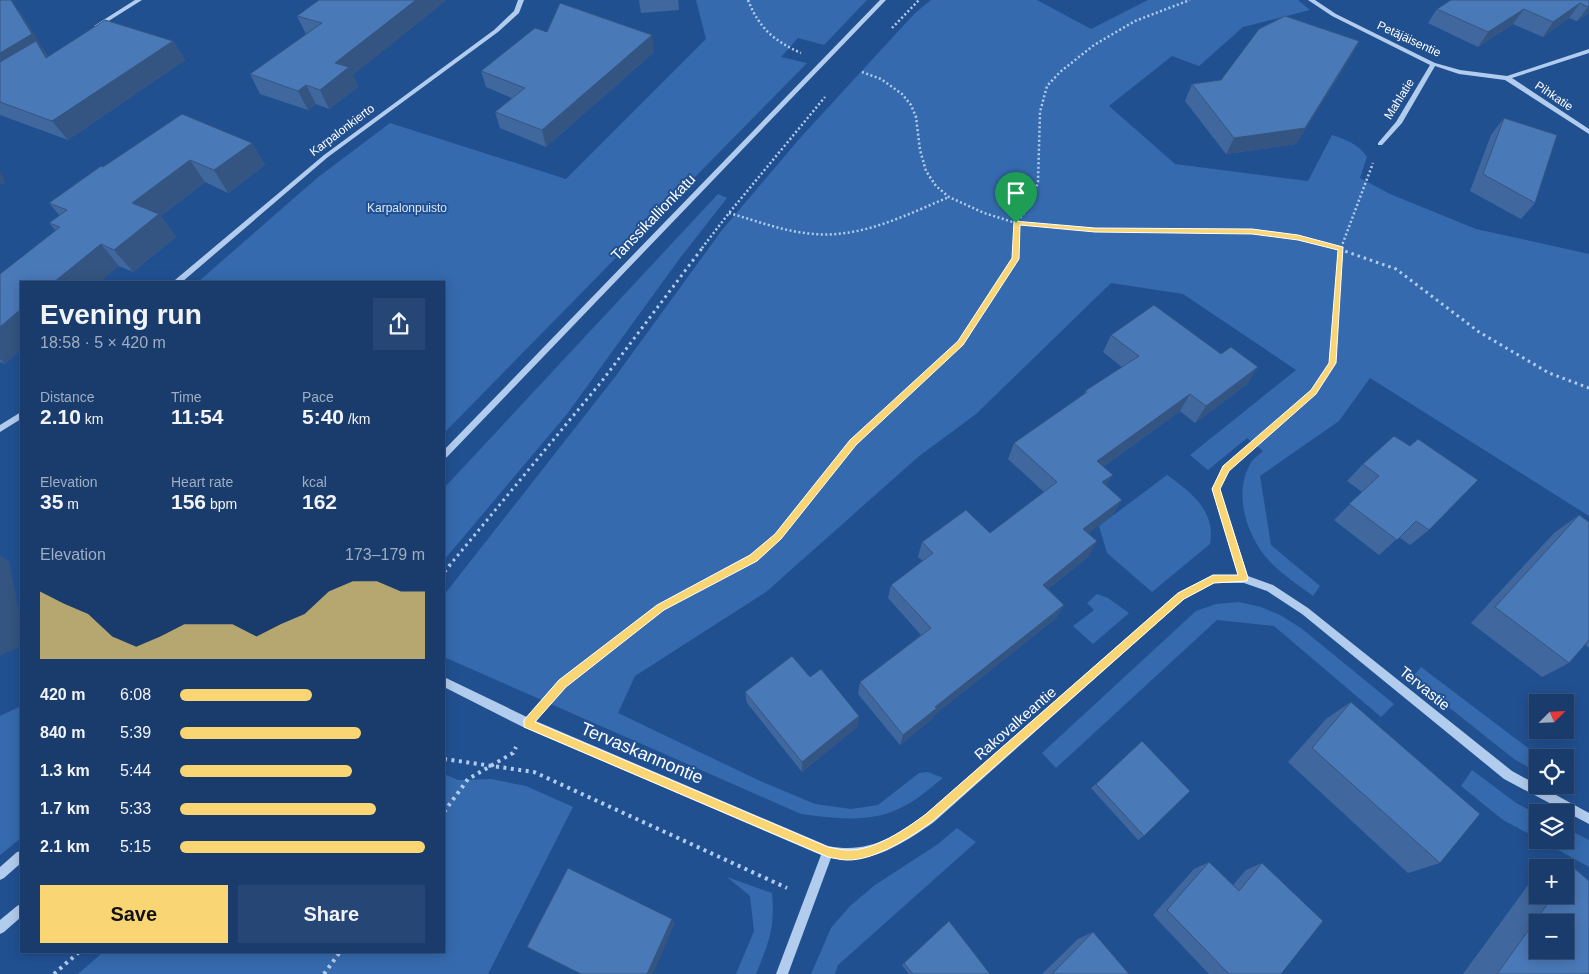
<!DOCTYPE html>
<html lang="en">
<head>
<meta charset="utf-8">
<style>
	:root { --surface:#193c6d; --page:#264775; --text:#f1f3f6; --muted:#9fadc2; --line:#375680; --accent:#f9d574 }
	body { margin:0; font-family:Helvetica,sans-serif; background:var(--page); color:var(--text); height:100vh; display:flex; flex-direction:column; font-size:19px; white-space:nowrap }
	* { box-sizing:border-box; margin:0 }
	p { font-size:16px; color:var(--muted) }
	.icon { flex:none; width:28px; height:28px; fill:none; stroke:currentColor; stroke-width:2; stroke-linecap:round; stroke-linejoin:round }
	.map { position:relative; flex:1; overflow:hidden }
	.panel { position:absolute; left:20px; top:281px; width:425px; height:672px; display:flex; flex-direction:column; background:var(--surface); border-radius:0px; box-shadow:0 2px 12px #0003,0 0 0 1px var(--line) }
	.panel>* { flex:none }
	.needle { width:32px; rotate:66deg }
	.controls { position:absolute; left:1529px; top:694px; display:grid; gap:10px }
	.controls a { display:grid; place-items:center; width:45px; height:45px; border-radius:0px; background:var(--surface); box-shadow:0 2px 12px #0003,0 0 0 1px var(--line); font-size:25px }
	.pin { position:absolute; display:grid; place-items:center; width:42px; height:42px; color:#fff; margin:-51px -21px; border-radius:50% 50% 50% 0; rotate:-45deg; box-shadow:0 0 5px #0007 }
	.pin .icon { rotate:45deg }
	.round { display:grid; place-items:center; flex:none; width:52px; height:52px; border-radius:0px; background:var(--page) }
	.head { display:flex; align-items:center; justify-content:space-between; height:85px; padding:0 20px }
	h1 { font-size:28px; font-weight:700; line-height:38px }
	.figures { display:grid; grid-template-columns:repeat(3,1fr); gap:8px; height:85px; padding:5px 20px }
	.figures div { display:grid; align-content:center }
	.figures b { font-size:21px; font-weight:700 }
	.figures small { font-size:14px; font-weight:400 }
	.figures p { font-size:14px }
	.chart { height:140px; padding:10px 20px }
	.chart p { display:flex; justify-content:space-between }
	.chart svg { width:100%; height:90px; margin-top:5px; fill:var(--accent); opacity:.7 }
	.cta { display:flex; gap:10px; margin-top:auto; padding:10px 20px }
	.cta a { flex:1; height:58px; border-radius:0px; background:var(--accent); color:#111; font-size:20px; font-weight:700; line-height:58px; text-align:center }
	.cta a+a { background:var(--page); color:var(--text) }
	ul { padding:0 20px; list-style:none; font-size:16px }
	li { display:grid; grid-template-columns:80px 60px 1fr; align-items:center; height:38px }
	li i { height:12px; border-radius:6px; background:var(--accent) }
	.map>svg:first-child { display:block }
	.green { fill:#356aae }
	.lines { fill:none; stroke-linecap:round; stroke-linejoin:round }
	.path-far2 { stroke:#b2cced; stroke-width:2.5; stroke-dasharray:2 2.5; stroke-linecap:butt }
	.path-far1 { stroke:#b2cced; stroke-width:3; stroke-dasharray:2.5 4; stroke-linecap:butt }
	.path { stroke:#b2cced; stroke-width:4; stroke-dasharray:3 4.5; stroke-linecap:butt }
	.minor { fill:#b2cced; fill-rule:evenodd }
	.wall { fill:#40689e }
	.shaded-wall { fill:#345581 }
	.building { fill:#4a79b8; stroke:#345581; fill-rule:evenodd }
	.route { fill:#f9d574; stroke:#fff; fill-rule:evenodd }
	.labels { text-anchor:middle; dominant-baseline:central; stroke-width:4; stroke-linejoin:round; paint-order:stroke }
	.far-street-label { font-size:12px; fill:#fff; stroke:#215091 }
	.far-park-label { font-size:12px; fill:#d8e6f9; stroke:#215091 }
	.street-label { font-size:15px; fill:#fff; stroke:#215091 }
	.near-street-label { font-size:18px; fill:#fff; stroke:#215091 }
</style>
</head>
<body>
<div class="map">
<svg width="1589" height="974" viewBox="0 0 1589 974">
	<rect width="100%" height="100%" fill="#215091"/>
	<path class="green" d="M696 0H867L824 45 798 38 781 57 807 63 444 433V282H198L317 178 390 123 566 179 706 39Z
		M931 0H1037L1091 29 1148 0H1298L1310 10 1243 27 1199 66 1172 56 1109 106 1175 164 1308 181 1332 135C1347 140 1358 144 1367 157L1360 178 1390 194 1476 229 1589 254V516L1370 378 1339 421 1260 476 1271 545 1320 586 1313 596C1296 583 1278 572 1265 556 1245 531 1233 490 1252 461 1255 457 1260 454 1263 451L1247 438 1208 470 1190 455 1296 370 1183 294 1111 283 976 414 918 457 766 592 635 676 618 713 758 780 815 804 851 809 878 805 919 773 928 772 943 778C932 786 921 797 908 804 874 824 839 819 801 814L444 657V595L615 377 722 230 801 137 915 13Z
		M718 194 727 198 680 258 567 414 444 560V488Z
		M1167 475C1191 492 1216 511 1210 544L1152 592 1107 553 1099 526Z
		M1097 594 1108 598 1129 613 1093 644 1073 626 1094 610 1087 603Z
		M1239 602 1261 607 1280 615 1301 628 1394 704 1381 717 1274 626 1217 620 1056 768 1042 753 1196 611 1216 604Z
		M1421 667 1540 757 1538 758 1537 768 1535 771 1514 759 1412 678Z
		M21 706V838L0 855V716Z
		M1472 770 1516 803 1537 814V838L1503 820 1461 786Z
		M444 774 458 780 491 779 526 786 573 807 488 974H78L102 953 444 952Z
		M957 828 976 842 838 965 835 974H811L831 928 850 906 875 885 938 844Z
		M1565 828 1589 840V867L1540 840H1565Z
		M727 877 772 893C775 929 769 942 756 974H736L754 931 750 896Z"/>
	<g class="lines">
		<path class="path-far2" d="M748 0C759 28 774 41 801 53
			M892 28 919 0
			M862 72 881 79 902 94 911 105 916 117 920 150 926 171 936 186 949 197 984 213 1016 223 1095 230 1252 231 1298 238 1338 248
			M729 213C757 221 785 232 814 234 862 238 906 215 949 197
			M702 248 729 213 825 97
			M1015 248 1016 223 1029 207 1038 182 1040 112 1047 86 1060 72 1094 45 1135 21 1190 0
			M1341 248 1373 163"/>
		<path class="path-far1" d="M1333 247 1396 269 1479 332 1549 373 1589 388
			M1226 468 1313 392 1333 363 1342 247
			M449 566 602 381 703 247
			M737 566 753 558 778 536 853 442 961 343 1015 259V247"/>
		<path class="path" d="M444 572 450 565
			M545 703 562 684 660 607 740 565
			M444 759 534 772 787 888
			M444 812 468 779 513 753 516 747
			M54 974 79 952
			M324 974 340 952"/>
		<path class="minor" d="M135 0H142L99 27 94 26Z
			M518 0H524L519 13 498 32 328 157 182 282H175V280L324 155 494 30 514 11Z
			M880 0H886L447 457 444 458V450Z
			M1308 0H1315L1336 14 1435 63 1460 70 1507 76 1589 49V53L1512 78 1589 129V134L1505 80 1459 74 1435 66 1402 123 1382 145H1378V143L1396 122 1430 65 1332 16Z
			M21 412V419L0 432V425Z
			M1216 485 1219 486 1220 489 1248 576 1273 585 1308 608 1512 771 1589 813V824L1504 779 1302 614 1267 591 1244 583H1214L1184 599 934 822C904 843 870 866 831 858L788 974H776L821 855 523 727 444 687V677L531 719 828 846C869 854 894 837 926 814L1178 593 1213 575H1238L1212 489 1213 486Z
			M21 851V863L4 878 0 880V867L17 852Z
			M21 904V917L4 932 0 934V920L17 906Z"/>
	</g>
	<path class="wall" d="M0 0 20 12 48 57 173 41 185 60 68 140 0 115Z
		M319 0 358 87 329 109 316 104 308 110 260 94 250 74 306 34 297 16Z
		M639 0H678L679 10 641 13Z
		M1589 0V13L1577 21 1569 18 1543 37 1513 24 1478 47 1428 23 1437 9Z
		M1359 41 1350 58 1296 144 1226 154 1185 101 1192 84 1221 80Z
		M654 52 546 147 500 128 495 112 512 98 486 87 481 71Z
		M1504 118 1535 203 1521 219 1470 191 1491 135Z
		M252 143 265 165 228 193 205 182 161 216 176 237 133 272 119 266 21 282V349L5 364 0 362V274L56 231 49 223 60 216 49 203 103 167Z
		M1111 335 1221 354 1258 367 1247 384 1195 423 1180 411 1103 467 1106 486 1113 515 1088 533 1089 556 1048 589 1064 605 1056 618 934 715 932 719 900 745 858 694 860 682 921 635 888 598 891 585 923 561 918 557 922 542 990 533 1044 492 1008 459 1014 443 1084 395 1085 391 1122 367 1103 352Z
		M1394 436 1429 530 1410 545 1399 537 1379 555 1334 520 1362 492 1347 481 1363 464Z
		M1579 515 1589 522V648L1585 644 1569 663 1542 677 1471 623 1554 533Z
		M810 677 859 716 857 727 802 772 747 703 745 692Z
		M1351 702 1440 863 1408 873 1288 762 1326 719Z
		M1096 784 1144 836 1138 840 1091 788Z
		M1209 862 1233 885 1246 870 1262 863 1281 974H1209L1153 915 1194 869Z
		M1573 867 1589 974H1463L1534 877 1538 876V895H1565V870Z
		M949 921 990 974H909L902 965Z
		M1093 932 1129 974H1042L1078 939Z"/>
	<path class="shaded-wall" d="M11 0H12L20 12 46 53 45 54 50 60 0 82V53Z
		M416 0H447L353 75 358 87 329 109 320 90 335 63Z
		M1580 3 1569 18 1543 37 1553 22Z
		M1589 6V13L1577 21 1588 7Z
		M1524 9 1513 24 1478 47 1488 32Z
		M652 35 654 52 546 147 542 130Z
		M173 41 185 60 68 140 52 121Z
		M1359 41 1350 58 1296 144 1226 154 1234 138Z
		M306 85 316 104 308 110 298 91Z
		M252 143 265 165 228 193 214 170Z
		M190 160 205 182 161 216 176 237 133 272 114 250 132 203Z
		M0 171 6 183 0 185Z
		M101 244 119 266 100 282H54Z
		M21 309V349L5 364 0 359V327Z
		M1258 367 1247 384 1195 423 1206 406Z
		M1190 394 1180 411 1089 477 1097 461Z
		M1113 475 1104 490 1102 482Z
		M1122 500 1113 515 1075 543 1083 529Z
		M1097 541 1089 556 1036 599 1043 585Z
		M0 556 9 561 21 621V646L0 656Z
		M1064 605 1056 618 934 715 932 719 900 745 903 735 935 707Z
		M859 716 857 727 802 772V762Z
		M672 919 675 923 653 974H647Z"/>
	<path class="building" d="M0 0H11L32 34 0 53Z
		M319 0H416L335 63 349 67 320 90 306 85 298 91 250 74 322 23 297 16Z
		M1451 0H1589V6L1588 7 1580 3 1553 22 1524 9 1488 32 1437 9Z
		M560 3 652 35 542 130 495 112 525 88 481 71 535 28 547 32Z
		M1285 16 1359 41 1305 128 1234 138 1192 84 1221 80 1259 29Z
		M105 20 173 41 52 121 0 102V62L36 41 46 58Z
		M182 114 252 143 214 170 190 160 132 203 159 214 114 250 101 244 54 282H21V309L0 327V274L60 227 49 223 67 210 49 203 101 166 103 167Z
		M1504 118 1557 135 1535 203 1483 174Z
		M1154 305 1221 354 1231 347 1258 367 1206 406 1190 394 1097 461 1113 475 1102 482 1122 500 1083 529 1097 541 1043 585 1064 605 935 707 937 708 903 735 860 682 931 628 891 585 933 553 922 542 966 510 990 533 1057 482 1014 443 1087 392 1085 391 1139 356 1111 335Z
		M1394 436 1410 446 1418 439 1478 480 1429 530 1416 521 1397 540 1349 504 1379 476 1363 464Z
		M1579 515 1589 522V640L1569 663 1495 607Z
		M792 656 810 677 821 669 859 716 802 762 745 692Z
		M1351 702 1480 814 1440 863 1312 748Z
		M1142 741 1190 791 1144 836 1096 784Z
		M1209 862 1239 891 1262 863 1323 921 1281 974H1229L1167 910Z
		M1573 867 1589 881V974H1497L1554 895H1565V879ZM1538 922H1565V950H1538Z
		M568 868 672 919 647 974H581L527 947Z
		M949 921 990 974H913L904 963Z
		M1093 932 1129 974H1052Z"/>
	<path class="route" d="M1014 221 1095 228 1252 229 1298 235 1343 247 1336 363 1316 394 1229 471 1220 489 1248 578 1247 581 1214 583 1184 599 933 821C913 836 874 861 847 860 841 860 834 858 828 857L524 727V720L559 680 657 605 750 555 775 534 850 440 958 341 1012 258ZM1020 225 1095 232 1252 234 1298 240 1338 250 1329 363 1311 390 1223 466 1212 489 1238 575H1213L1178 593 926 814C906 829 874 851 848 850 841 850 834 848 828 847L535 722 566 687 664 610 757 561 781 539 856 445 963 345 1019 259Z"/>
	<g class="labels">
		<g class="far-street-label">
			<text transform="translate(1409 39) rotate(25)">Petäjäisentie</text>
			<text transform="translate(1554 96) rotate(34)">Pihkatie</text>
			<text transform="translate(1399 99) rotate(-58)">Mahlatie</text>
			<text transform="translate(342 130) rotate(-37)">Karpalonkierto</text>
		</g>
		<g class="far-park-label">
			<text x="407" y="208">Karpalonpuisto</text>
		</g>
		<g class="street-label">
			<text transform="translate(653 217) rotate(-46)">Tanssikallionkatu</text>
			<text transform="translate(1425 688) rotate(39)">Tervastie</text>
			<text transform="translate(1015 723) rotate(-41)">Rakovalkeantie</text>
		</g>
		<g class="near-street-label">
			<text transform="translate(642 753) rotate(23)">Tervaskannontie</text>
		</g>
	</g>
</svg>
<div class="controls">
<a><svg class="needle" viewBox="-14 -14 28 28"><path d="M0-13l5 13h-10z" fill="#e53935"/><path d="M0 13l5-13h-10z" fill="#9fadc2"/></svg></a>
<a><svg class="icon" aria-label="locate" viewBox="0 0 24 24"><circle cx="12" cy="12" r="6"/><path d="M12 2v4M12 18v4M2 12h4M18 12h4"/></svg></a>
<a><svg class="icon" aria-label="layers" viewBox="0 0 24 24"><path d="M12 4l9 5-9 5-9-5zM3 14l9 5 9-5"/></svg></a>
<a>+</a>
<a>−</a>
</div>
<div class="pin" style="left:1016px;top:223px;background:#1e9e55"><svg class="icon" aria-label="arrive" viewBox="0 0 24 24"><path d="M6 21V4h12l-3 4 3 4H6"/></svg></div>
<section class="panel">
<div class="head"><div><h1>Evening run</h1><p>18:58 · 5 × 420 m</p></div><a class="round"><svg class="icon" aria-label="share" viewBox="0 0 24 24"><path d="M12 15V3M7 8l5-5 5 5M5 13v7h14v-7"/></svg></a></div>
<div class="figures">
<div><p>Distance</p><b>2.10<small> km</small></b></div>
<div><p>Time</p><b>11:54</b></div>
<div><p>Pace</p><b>5:40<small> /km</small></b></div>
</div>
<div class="figures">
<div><p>Elevation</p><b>35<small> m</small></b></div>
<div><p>Heart rate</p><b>156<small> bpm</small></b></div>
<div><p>kcal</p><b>162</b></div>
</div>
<div class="chart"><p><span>Elevation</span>173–179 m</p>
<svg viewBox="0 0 160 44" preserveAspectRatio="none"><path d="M0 44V11L10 17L20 22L30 33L40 38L50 33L60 27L70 27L80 27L90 33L100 27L110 22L120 11L130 6L140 6L150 11L160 11V44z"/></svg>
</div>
<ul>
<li><b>420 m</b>6:08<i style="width:54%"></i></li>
<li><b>840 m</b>5:39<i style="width:74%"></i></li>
<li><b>1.3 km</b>5:44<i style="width:70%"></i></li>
<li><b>1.7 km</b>5:33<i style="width:80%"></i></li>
<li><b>2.1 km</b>5:15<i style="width:100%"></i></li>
</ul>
<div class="cta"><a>Save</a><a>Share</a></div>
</section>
</div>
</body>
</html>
